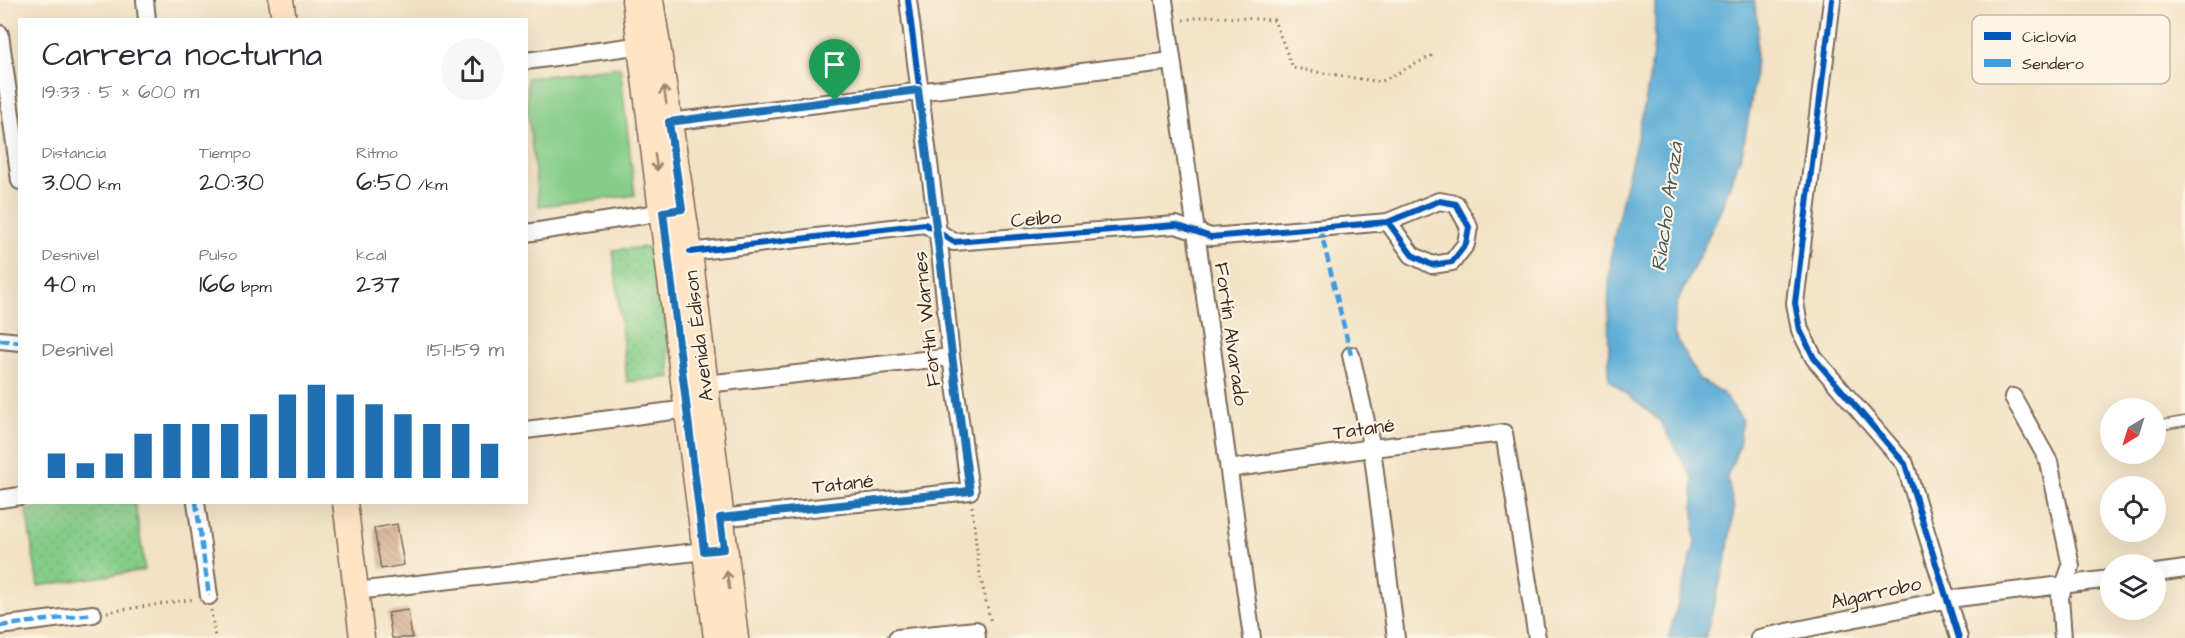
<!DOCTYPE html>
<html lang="es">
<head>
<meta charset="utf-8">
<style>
	:root { --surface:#fff; --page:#f7f7f7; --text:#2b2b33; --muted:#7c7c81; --accent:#1f6fb2 }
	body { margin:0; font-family:"Architects Daughter",sans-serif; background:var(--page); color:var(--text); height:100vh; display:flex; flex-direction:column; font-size:22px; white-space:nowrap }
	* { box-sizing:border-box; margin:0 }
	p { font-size:20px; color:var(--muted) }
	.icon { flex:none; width:33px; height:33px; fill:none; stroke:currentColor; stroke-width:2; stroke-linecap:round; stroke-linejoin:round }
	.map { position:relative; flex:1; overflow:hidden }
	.drawer { position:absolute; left:18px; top:18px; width:510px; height:486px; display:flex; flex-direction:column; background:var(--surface); border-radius:0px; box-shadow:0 6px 24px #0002 }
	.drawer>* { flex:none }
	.needle { width:39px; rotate:218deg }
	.controls { position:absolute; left:2100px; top:398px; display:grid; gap:12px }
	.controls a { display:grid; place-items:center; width:66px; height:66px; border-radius:50%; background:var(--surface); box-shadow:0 6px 24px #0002; font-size:30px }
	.pin { position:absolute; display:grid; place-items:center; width:51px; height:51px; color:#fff; margin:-62px -26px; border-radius:50% 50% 50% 0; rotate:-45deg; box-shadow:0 0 6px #0007 }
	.pin .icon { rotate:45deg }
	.round { display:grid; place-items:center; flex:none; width:63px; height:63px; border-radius:32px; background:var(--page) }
	.overview { display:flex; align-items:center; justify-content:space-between; height:102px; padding:0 24px }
	h1 { font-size:33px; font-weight:600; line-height:45px }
	.figures { display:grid; grid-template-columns:repeat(3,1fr); gap:9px; height:102px; padding:6px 24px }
	.figures div { display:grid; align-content:center }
	.figures b { font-size:26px; font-weight:600 }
	.figures small { font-size:16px; font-weight:400 }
	.figures p { font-size:16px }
	.chart { height:168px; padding:12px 24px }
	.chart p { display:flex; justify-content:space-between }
	.chart svg { width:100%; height:108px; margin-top:6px; stroke:var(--accent); stroke-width:6 }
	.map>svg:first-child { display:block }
	.park { fill:url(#park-dots); stroke:#607c54; stroke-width:1.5 }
	.pitch { fill:#85cd89; stroke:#607c54; stroke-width:1.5 }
	.water { fill:#5dadd7; stroke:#4c6c7a; stroke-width:1.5 }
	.building { fill:url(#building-back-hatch) }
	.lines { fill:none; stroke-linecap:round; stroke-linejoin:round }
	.lane-casing { stroke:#7b6a58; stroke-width:11 }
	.street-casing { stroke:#7b6a58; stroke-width:20 }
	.secondary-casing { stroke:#7b6a58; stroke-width:27 }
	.path { stroke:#7b6a58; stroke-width:3; stroke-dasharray:1.5 4.5; stroke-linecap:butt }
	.lane { stroke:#fff; stroke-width:8 }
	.street { stroke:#fff; stroke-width:16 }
	.secondary { stroke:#ffe4c6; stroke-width:24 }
	.quiet { stroke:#3f9ce0; stroke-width:4.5; stroke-dasharray:9 4.5; stroke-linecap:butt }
	.cycleway-casing { stroke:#fcf5e5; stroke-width:10 }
	.cycleway { stroke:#0057b8; stroke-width:6 }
	.oneway { stroke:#9d8772 }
	.route-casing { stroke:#fff; stroke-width:12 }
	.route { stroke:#1f6fb2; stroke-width:8 }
	.labels { text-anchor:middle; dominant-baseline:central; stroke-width:4.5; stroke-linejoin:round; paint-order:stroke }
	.street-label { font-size:20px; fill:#3b2a1e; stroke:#fcf5e5 }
	.water-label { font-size:21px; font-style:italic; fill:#47585f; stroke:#fcf5e5 }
	.key { fill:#fcf5e5; stroke:#c2b8a9; stroke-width:1.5 }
	.key-label { font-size:16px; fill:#3b2a1e }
</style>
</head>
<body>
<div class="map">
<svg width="2185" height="638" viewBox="0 0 2185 638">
	<defs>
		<pattern id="park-dots" width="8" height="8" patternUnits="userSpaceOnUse" patternTransform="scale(1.5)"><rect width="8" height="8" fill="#85cd89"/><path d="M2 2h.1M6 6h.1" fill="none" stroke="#74b076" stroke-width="1.8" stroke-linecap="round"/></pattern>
		<pattern id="building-back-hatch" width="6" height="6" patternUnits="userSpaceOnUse" patternTransform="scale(1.5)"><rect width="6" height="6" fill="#d1a88a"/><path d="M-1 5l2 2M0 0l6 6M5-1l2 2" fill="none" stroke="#ab8970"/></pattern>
	</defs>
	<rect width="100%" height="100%" fill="#fcf5e5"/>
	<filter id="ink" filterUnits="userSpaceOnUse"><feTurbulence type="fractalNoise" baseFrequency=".0167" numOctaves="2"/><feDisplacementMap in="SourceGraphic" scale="12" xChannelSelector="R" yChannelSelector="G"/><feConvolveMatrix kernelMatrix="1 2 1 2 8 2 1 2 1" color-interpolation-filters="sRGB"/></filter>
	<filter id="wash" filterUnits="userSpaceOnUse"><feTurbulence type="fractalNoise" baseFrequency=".008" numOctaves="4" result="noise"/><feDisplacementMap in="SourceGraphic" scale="24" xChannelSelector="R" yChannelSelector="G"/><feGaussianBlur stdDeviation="1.35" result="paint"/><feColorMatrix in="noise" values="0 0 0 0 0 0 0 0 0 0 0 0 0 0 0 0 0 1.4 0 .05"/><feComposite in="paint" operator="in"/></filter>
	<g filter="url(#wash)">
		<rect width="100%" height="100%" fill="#f3e2c5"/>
		<path class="park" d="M657 246 671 377 627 382 613 250Z
			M69 502 135 503 145 570 38 586 26 509Z"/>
		<path class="pitch" d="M620 67 635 195 539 206 527 105V78Z"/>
		<path class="water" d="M1655 0H1754L1758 25 1754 83 1743 150 1719 214 1677 303 1673 332 1699 379 1724 394 1742 419 1739 446 1727 477 1734 509 1726 560 1705 638H1668L1695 544 1693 479 1660 421 1609 380C1609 337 1606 280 1614 238 1629 159 1658 82 1655 0Z"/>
		<g id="blocks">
			<path class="building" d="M397 524 404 565 381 569 374 528Z
				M408 610 412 638H392L388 613Z"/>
		</g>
	</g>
	<g filter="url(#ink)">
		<use href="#blocks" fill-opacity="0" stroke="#7b6a58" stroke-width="1.5"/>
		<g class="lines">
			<defs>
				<path id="lane" d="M2162 425 2185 421"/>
				<path id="street" d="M145 0 147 20
					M1164 0 1252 638
					M1832 0 1795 303 1800 330 1814 358 1905 464 1959 638
					M0 34 20 181
					M526 61 650 44
					M669 122 1172 61
					M526 233 671 211
					M690 252 925 224 954 242 1176 225 1211 237 1388 222 1439 201 1456 204 1469 227 1466 244 1452 262 1432 265 1412 255 1388 222
					M0 340 20 342
					M1351 355 1372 448 1396 638
					M706 384 951 357
					M2013 397 2049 462 2071 566 2060 597 2063 638
					M526 430 695 408
					M1229 469 1372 448 1504 433 1537 638
					M0 499 20 496
					M196 502 209 596
					M720 518 970 491 951 357 938 233 908 0
					M2156 573 2185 569
					M356 591 713 550
					M0 626 93 614
					M897 638 976 630 977 638
					M1759 638 1949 599 2110 579"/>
				<path id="secondary" d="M281 0 284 20
					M634 0 716 638
					M651 0 690 252 736 638
					M345 502 362 638"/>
			</defs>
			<use href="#lane" class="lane-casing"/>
			<use href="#street" class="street-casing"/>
			<use href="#secondary" class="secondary-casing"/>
			<path class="path" d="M1183 20 1206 16 1274 20 1293 68 1380 82 1435 54
				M972 506 979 570 991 623
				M211 610 215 638
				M107 612 195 599"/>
			<use href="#lane" class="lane"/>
			<use href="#street" class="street"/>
			<use href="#secondary" class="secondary"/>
			<path class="quiet" d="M1320 228 1351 355
				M0 340 20 342
				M196 502 209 596
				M0 626 93 614"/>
			<defs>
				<path id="cycleway" d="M1832 0 1795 303 1800 330 1814 358 1905 464 1959 638
					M690 252 925 224 954 242 1176 225 1211 237 1388 222 1439 201 1456 204 1469 227 1466 244 1452 262 1432 265 1412 255 1388 222
					M720 518 970 491 951 357 938 233 908 0"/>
			</defs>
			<use href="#cycleway" class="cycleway-casing"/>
			<use href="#cycleway" class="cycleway"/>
		</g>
		<defs><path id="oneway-shaft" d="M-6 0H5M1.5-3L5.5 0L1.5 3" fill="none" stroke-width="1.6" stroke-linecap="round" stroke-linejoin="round" transform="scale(1.5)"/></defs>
		<g class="oneway">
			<use href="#oneway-shaft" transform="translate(665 95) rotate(-99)"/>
			<use href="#oneway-shaft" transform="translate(656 162) rotate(82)"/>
			<use href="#oneway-shaft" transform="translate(728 580) rotate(-98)"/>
		</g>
	</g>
	<g class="lines" filter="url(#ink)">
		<defs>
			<path id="route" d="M918 90C937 224 951 357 970 491L720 518 724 549 704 551 663 212 682 209 669 122Z"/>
		</defs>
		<use href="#route" class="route-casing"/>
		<use href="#route" class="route"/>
	</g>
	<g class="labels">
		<g class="street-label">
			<text transform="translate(1036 219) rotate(-5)">Ceibo</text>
			<text transform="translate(927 319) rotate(-96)">Fortín Warnes</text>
			<text transform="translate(1231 334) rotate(82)">Fortín Alvarado</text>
			<text transform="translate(699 336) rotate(-97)">Avenida Édison</text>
			<text transform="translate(1364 429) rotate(-8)">Tatané</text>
			<text transform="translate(843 484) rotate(-6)">Tatané</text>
			<text transform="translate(1876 593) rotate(-12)">Algarrobo</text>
		</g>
		<g class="water-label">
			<text transform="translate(1667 207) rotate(-82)">Riacho Arazá</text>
		</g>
	</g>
	<rect x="1972" y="15" width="198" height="69" rx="9" class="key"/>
	<rect x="1984" y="32" width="27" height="8" fill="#0057b8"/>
	<rect x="1984" y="59" width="27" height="8" fill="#3f9ce0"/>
	<g class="key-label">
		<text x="2022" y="42">Ciclovía</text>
		<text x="2022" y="69">Sendero</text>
	</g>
</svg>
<div class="controls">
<a><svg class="needle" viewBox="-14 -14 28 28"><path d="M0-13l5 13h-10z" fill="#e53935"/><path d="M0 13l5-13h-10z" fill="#7c7c81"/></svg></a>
<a><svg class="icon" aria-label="locate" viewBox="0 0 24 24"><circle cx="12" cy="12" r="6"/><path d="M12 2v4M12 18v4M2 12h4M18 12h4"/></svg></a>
<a><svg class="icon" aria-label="layers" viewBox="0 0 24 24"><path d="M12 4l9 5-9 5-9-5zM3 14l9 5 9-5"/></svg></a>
</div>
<div class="pin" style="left:835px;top:101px;background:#1e9e55"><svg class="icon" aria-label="arrive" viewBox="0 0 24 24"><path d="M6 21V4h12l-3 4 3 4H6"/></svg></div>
<section class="drawer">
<div class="overview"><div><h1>Carrera nocturna</h1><p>19:33 · 5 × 600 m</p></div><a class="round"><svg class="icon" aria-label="share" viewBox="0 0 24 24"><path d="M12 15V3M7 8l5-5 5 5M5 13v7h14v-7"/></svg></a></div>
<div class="figures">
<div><p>Distancia</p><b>3.00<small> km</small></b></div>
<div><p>Tiempo</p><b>20:30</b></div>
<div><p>Ritmo</p><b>6:50<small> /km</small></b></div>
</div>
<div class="figures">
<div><p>Desnivel</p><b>40<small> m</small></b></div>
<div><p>Pulso</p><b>166<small> bpm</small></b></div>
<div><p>kcal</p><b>237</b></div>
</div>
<div class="chart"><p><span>Desnivel</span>151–159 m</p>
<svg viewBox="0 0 160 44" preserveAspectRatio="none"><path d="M5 44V34M15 44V38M25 44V34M35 44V26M45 44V22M55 44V22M65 44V22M75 44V18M85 44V10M95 44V6M105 44V10M115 44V14M125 44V18M135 44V22M145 44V22M155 44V30"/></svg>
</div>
</section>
</div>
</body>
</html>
